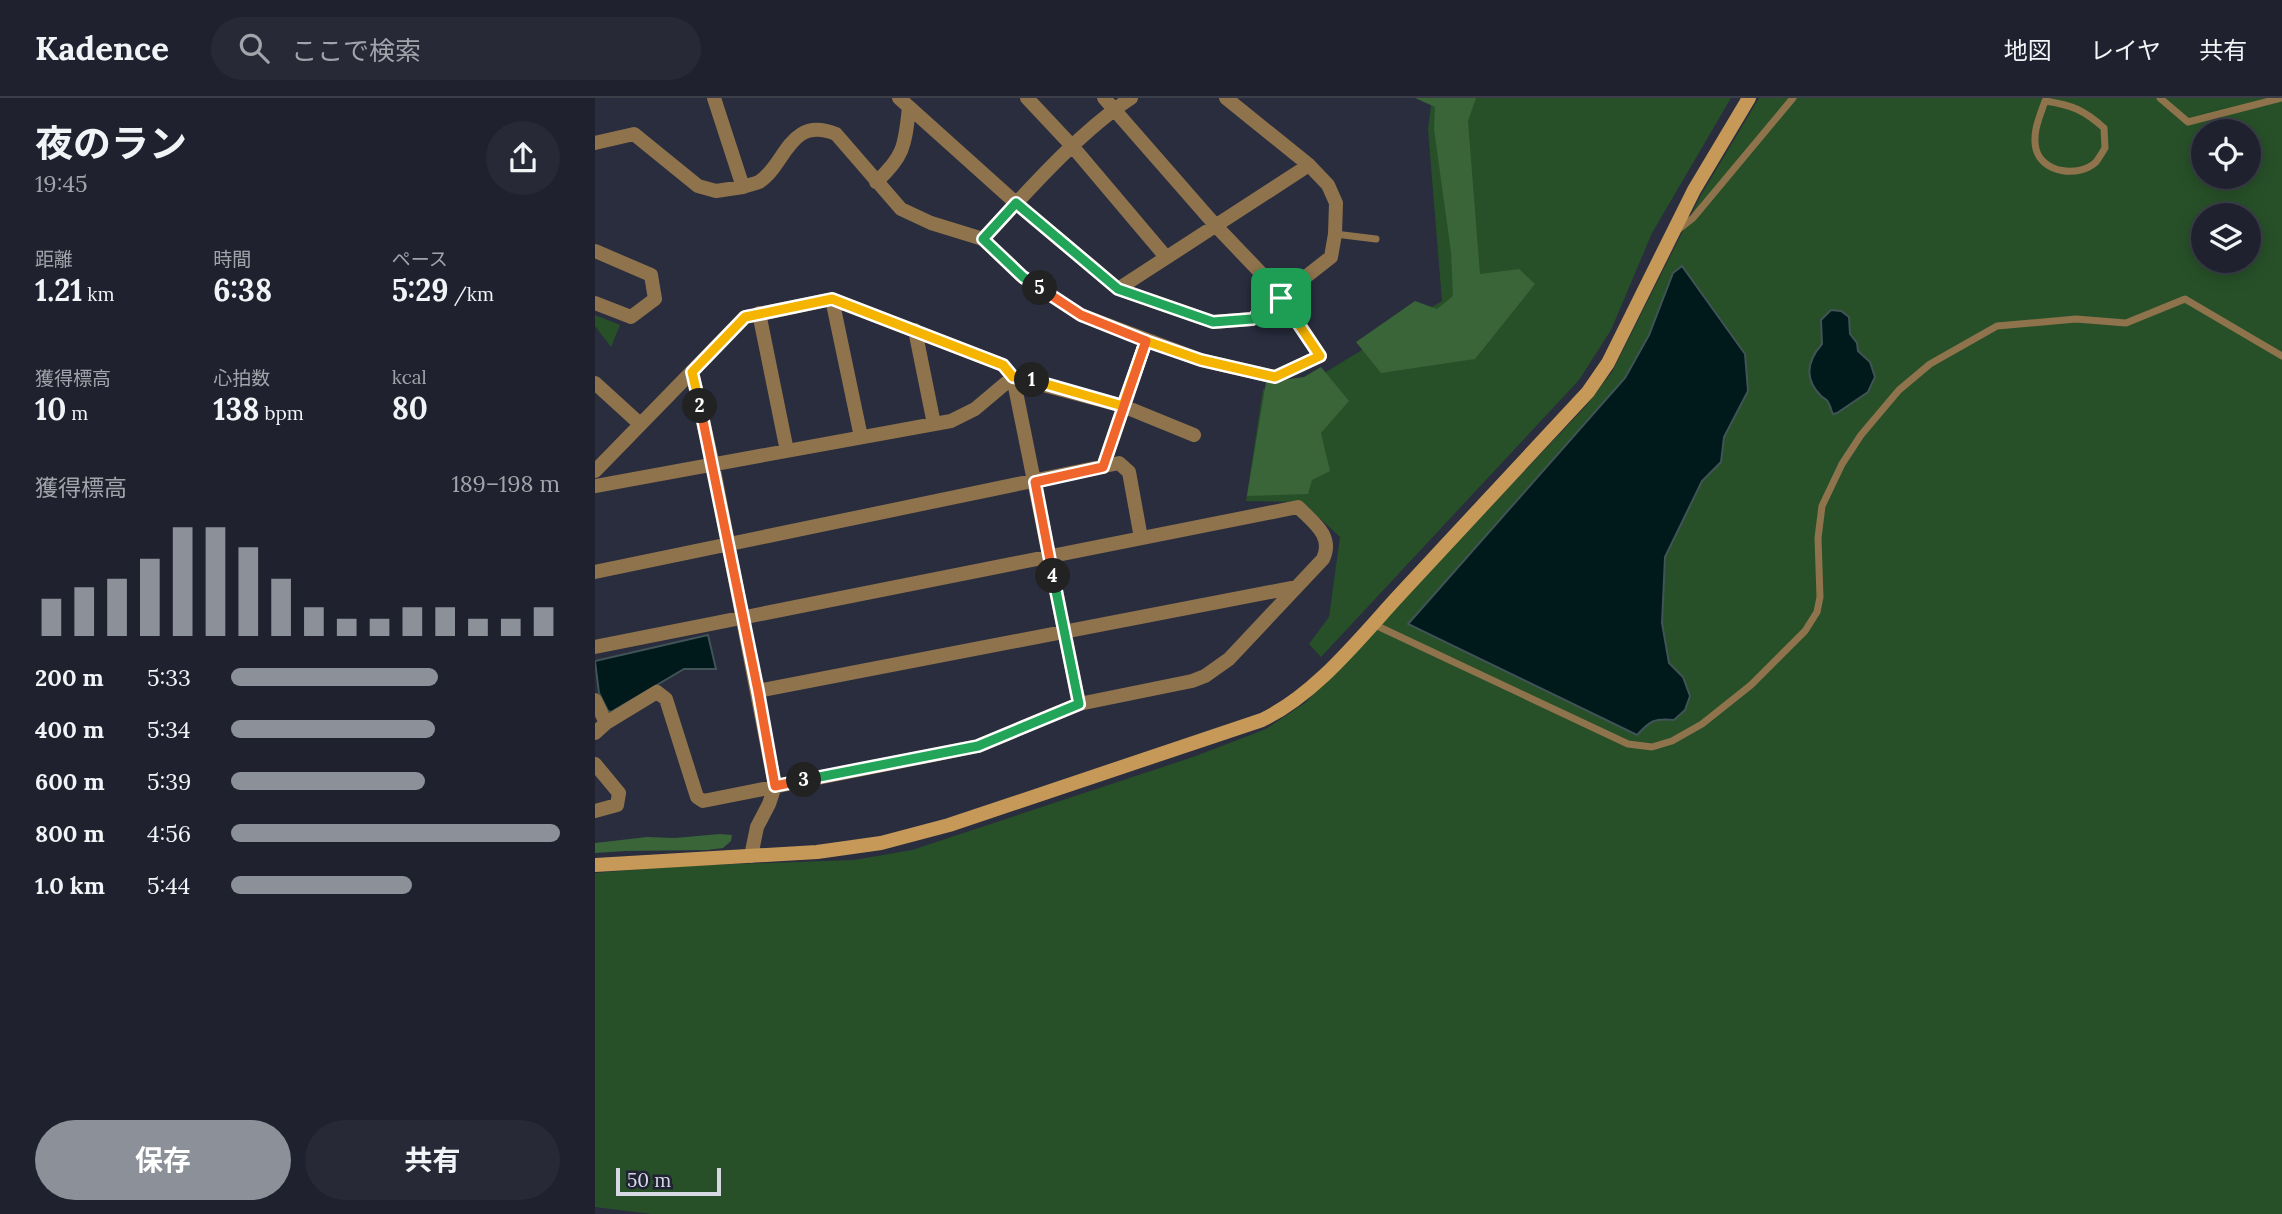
<!DOCTYPE html>
<html lang="ja">
<head>
<meta charset="utf-8">
<style>
	:root { --surface:#1f222e; --page:#272a36; --text:#f1f3f6; --muted:#a1a4aa; --line:#3c3f4a; --accent:#8c9099 }
	body { margin:0; font-family:Lora,"Noto Sans JP",serif; background:var(--page); color:var(--text); height:100vh; display:flex; flex-direction:column; font-size:26px; white-space:nowrap }
	* { box-sizing:border-box; margin:0 }
	p { font-size:23px; color:var(--muted) }
	.icon { flex:none; width:38px; height:38px; fill:none; stroke:currentColor; stroke-width:2; stroke-linecap:round; stroke-linejoin:round }
	.map { position:relative; flex:1; overflow:hidden }
	.details { display:flex; flex-direction:column; background:var(--surface); width:595px }
	.details>* { flex:none }
	.fabs { position:absolute; left:1596px; top:21px; display:grid; gap:14px }
	.fabs a { display:grid; place-items:center; width:70px; height:70px; border-radius:50%; background:var(--surface); box-shadow:0 4px 18px #0003,0 0 0 2px var(--line); font-size:35px }
	.scale { position:absolute; left:21px; bottom:18px; width:105px; box-sizing:border-box; padding-left:7px; border:4px solid #d6d9e4; border-top:0; font-size:19px; line-height:24px; white-space:nowrap; color:#d6d9e4; -webkit-text-stroke:5px #1f2334; paint-order:stroke }
	.pin { position:absolute; display:grid; place-items:center; width:60px; height:60px; color:#fff; margin:-30px; border-radius:14px; box-shadow:0 4px 10px #0006 }
	.km { position:absolute; width:35px; height:35px; margin:-18px; border-radius:50%; background:#222; color:#fff; font-size:19px; line-height:35px; text-align:center }
	.round { display:grid; place-items:center; flex:none; width:74px; height:74px; border-radius:37px; background:var(--page) }
	.headline { display:flex; align-items:center; justify-content:space-between; height:119px; padding:0 35px }
	h1 { font-size:38px; font-weight:700; line-height:52px }
	.figures { display:grid; grid-template-columns:repeat(3,1fr); gap:10px; height:119px; padding:7px 35px }
	.figures div { display:grid; align-content:center }
	.figures b { font-size:30px; font-weight:700 }
	.figures small { font-size:19px; font-weight:400 }
	.figures p { font-size:19px }
	.chart { height:196px; padding:14px 35px }
	.chart p { display:flex; justify-content:space-between }
	.chart svg { width:100%; height:126px; margin-top:7px; stroke:var(--accent); stroke-width:6 }
	.action { display:flex; gap:14px; margin-top:auto; padding:14px 35px }
	.action a { flex:1; height:80px; border-radius:42px; background:var(--accent); color:#fff; font-size:28px; font-weight:700; line-height:80px; text-align:center }
	.action a+a { background:var(--page); color:var(--text) }
	ul { padding:0 35px; list-style:none; font-size:23px }
	li { display:grid; grid-template-columns:112px 84px 1fr; align-items:center; height:52px }
	li i { height:18px; border-radius:9px; background:var(--accent) }
	header { display:flex; align-items:center; gap:42px; box-sizing:border-box; height:98px; padding:0 35px; background:var(--surface); border-bottom:2px solid var(--line) }
	header strong { font-size:33px }
	nav { display:flex; gap:38px; margin-inline-start:auto; font-size:24px }
	.search { width:490px; height:63px; background:var(--page); display:flex; align-items:center; gap:18px; box-sizing:border-box; padding:0 24px; border-radius:38px; color:var(--muted); font-size:26px }
	main { display:flex; flex:1; min-height:0 }
	.map>svg:first-child { display:block }
	.green { fill:#275028; fill-rule:evenodd }
	.forest { fill:#396539 }
	.water { fill:#00191b; stroke:#405357; stroke-width:2 }
	.lines { fill:none; stroke-linecap:round; stroke-linejoin:round }
	.lane { stroke:#8f734c; stroke-width:7 }
	.street { stroke:#8f734c; stroke-width:14 }
	.secondary { stroke:#c69958; stroke-width:14 }
	.split-1-casing { stroke:#fff; stroke-width:14 }
	.split-2-casing { stroke:#fff; stroke-width:14 }
	.split-3-casing { stroke:#fff; stroke-width:14 }
	.split-4-casing { stroke:#fff; stroke-width:14 }
	.split-5-casing { stroke:#fff; stroke-width:14 }
	.split-6-casing { stroke:#fff; stroke-width:14 }
	.split-1 { stroke:#f5b400; stroke-width:9 }
	.split-2 { stroke:#f5b400; stroke-width:9 }
	.split-3 { stroke:#f0652b; stroke-width:9 }
	.split-4 { stroke:#22a559; stroke-width:9 }
	.split-5 { stroke:#f0652b; stroke-width:9 }
	.split-6 { stroke:#22a559; stroke-width:9 }
</style>
</head>
<body>
<header>
<strong>Kadence</strong>
<div class="search"><svg class="icon" aria-label="search" viewBox="0 0 24 24"><circle cx="10" cy="10" r="6"/><path d="M15 15l6 6"/></svg>ここで検索</div>
<nav><a>地図</a><a>レイヤ</a><a>共有</a></nav>
</header>
<main>
<section class="details">
<div class="headline"><div><h1>夜のラン</h1><p>19:45</p></div><a class="round"><svg class="icon" aria-label="share" viewBox="0 0 24 24"><path d="M12 15V3M7 8l5-5 5 5M5 13v7h14v-7"/></svg></a></div>
<div class="figures">
<div><p>距離</p><b>1.21<small> km</small></b></div>
<div><p>時間</p><b>6:38</b></div>
<div><p>ペース</p><b>5:29<small> /km</small></b></div>
</div>
<div class="figures">
<div><p>獲得標高</p><b>10<small> m</small></b></div>
<div><p>心拍数</p><b>138<small> bpm</small></b></div>
<div><p>kcal</p><b>80</b></div>
</div>
<div class="chart"><p><span>獲得標高</span>189–198 m</p>
<svg viewBox="0 0 160 44" preserveAspectRatio="none"><path d="M5 44V31M15 44V27M25 44V24M35 44V17M45 44V6M55 44V6M65 44V13M75 44V24M85 44V34M95 44V38M105 44V38M115 44V34M125 44V34M135 44V38M145 44V38M155 44V34"/></svg>
</div>
<ul>
<li><b>200 m</b>5:33<i style="width:63%"></i></li>
<li><b>400 m</b>5:34<i style="width:62%"></i></li>
<li><b>600 m</b>5:39<i style="width:59%"></i></li>
<li><b>800 m</b>4:56<i style="width:100%"></i></li>
<li><b>1.0 km</b>5:44<i style="width:55%"></i></li>
</ul>
<div class="action"><a>保存</a><a>共有</a></div>
</section>
<div class="map">
<svg width="1687" height="1116" viewBox="0 0 1687 1116">
	<rect width="100%" height="100%" fill="#292d3e"/>
	<path class="green" d="M837 0H1136L1057 135 1016 232 984 282 726 559 714 546 734 519 745 439 707 404 651 403 668 291 713 285 847 203 833 31Z
		M1164 0H1687V1116H57L0 1109V775L84 768 259 762 317 752 598 659 671 631 710 605 990 309 1017 274 1106 97ZM1608 33H1654V79H1608ZM1608 117H1654V163H1608Z
		M0 217 25 227 16 249 0 228Z"/>
	<path class="forest" d="M820 0H881L873 23 885 176 924 171 940 186 880 261 786 275 761 244 820 203 842 211 858 198 856 154 839 31 840 9Z
		M726 269 754 303 726 335 735 373 717 382 713 396 652 398 671 284 709 279Z
		M125 736 137 737 136 743 128 750 113 752 31 753 0 755V745L52 739 80 740Z"/>
	<path class="water" d="M1087 168 1150 256 1153 293 1129 339 1126 364 1107 383 1070 459 1067 525 1074 565 1088 579 1095 598 1090 612 1079 622C1059 620 1055 623 1042 637L813 526 1030 280 1054 237 1078 175Z
		M1236 212 1246 213 1254 219 1255 236 1262 245 1263 253 1275 264 1280 279 1273 294 1242 315 1238 316C1236 313 1236 309 1234 306 1232 300 1230 302 1226 298 1209 281 1212 263 1227 246L1226 222Z
		M113 537 121 571H89L16 614 13 613 4 595 0 563Z"/>
	<g class="lines">
		<path class="lane" d="M1565 0 1593 24 1686 0
			M1450 3C1477 7 1489 12 1509 30L1510 50C1507 55 1504 60 1501 64 1484 80 1447 75 1441 51 1437 34 1445 18 1450 3Z
			M1084 131 1098 120 1198 0
			M740 136 781 141
			M778 526 1033 646 1057 649 1077 643 1107 626 1156 587 1210 533 1222 514 1225 499 1223 440 1227 408 1247 366 1266 337 1304 292 1335 266 1402 228 1481 221 1531 225 1590 201 1687 258"/>
		<path class="street" d="M304 0 421 105 523 191 618 224 657 221 736 159 740 136 741 105 733 87 714 67 631 0
			M432 0 478 49 571 159
			M0 45 39 36 103 88 121 93 148 89 119 0
			M281 84C310 58 310 46 314 9
			M148 89C153 87 159 86 164 84 191 67 194 17 241 36L306 111 336 125 388 141 428 179 486 217 606 262 680 279 725 258 682 192 621 128 509 0
			M388 141C432 94 483 35 536 0
			M0 153 56 177 60 201 36 219 0 205
			M523 191 714 67
			M237 201 266 339
			M164 215 192 353
			M320 232 339 326
			M97 274 118 367 180 688 174 706 162 729 156 758
			M0 285 45 326
			M508 369 551 243
			M0 373 150 219 237 201 408 267 418 279 484 606
			M0 388 356 323 380 311 418 279 528 308 599 337
			M0 474 524 365 534 374 546 440
			M0 549 703 409C718 424 739 438 728 461L634 561 610 578 597 583 484 606 383 648 108 703 102 699 71 601 62 594 11 625 0 635
			M163 593 701 489
			M0 602 11 625
			M0 666 24 695 22 707 0 713"/>
		<path class="secondary" d="M0 767 222 754 286 745 354 727 667 622C723 595 766 538 808 493 869 427 931 361 993 294L1013 265 1099 92 1154 0"/>
	</g>
	<g class="lines">
		<defs>
			<path id="split-1" d="M437 282 528 308 551 243 606 262 680 279 725 258 686 200"/>
			<path id="split-2" d="M105 308 97 274 150 219 237 201 408 267 418 279 437 282"/>
			<path id="split-3" d="M105 308 163 593 180 688 209 682"/>
			<path id="split-4" d="M209 682 383 648 484 606 458 478"/>
			<path id="split-5" d="M445 190 486 217 551 243 508 369 440 384 458 478"/>
			<path id="split-6" d="M445 190 428 179 388 141 421 105 523 191 618 224 657 221 686 200"/>
		</defs>
		<use href="#split-1" class="split-1-casing"/>
		<use href="#split-2" class="split-2-casing"/>
		<use href="#split-3" class="split-3-casing"/>
		<use href="#split-4" class="split-4-casing"/>
		<use href="#split-5" class="split-5-casing"/>
		<use href="#split-6" class="split-6-casing"/>
		<use href="#split-1" class="split-1"/>
		<use href="#split-2" class="split-2"/>
		<use href="#split-3" class="split-3"/>
		<use href="#split-4" class="split-4"/>
		<use href="#split-5" class="split-5"/>
		<use href="#split-6" class="split-6"/>
	</g>
</svg>
<div class="fabs">
<a><svg class="icon" aria-label="locate" viewBox="0 0 24 24"><circle cx="12" cy="12" r="6"/><path d="M12 2v4M12 18v4M2 12h4M18 12h4"/></svg></a>
<a><svg class="icon" aria-label="layers" viewBox="0 0 24 24"><path d="M12 4l9 5-9 5-9-5zM3 14l9 5 9-5"/></svg></a>
</div>
<div class="scale">50 m</div>
<div class="pin" style="left:686px;top:200px;background:#1e9e55"><svg class="icon" aria-label="arrive" viewBox="0 0 24 24"><path d="M6 21V4h12l-3 4 3 4H6"/></svg></div>
<b class="km" style="left:437px;top:282px">1</b>
<b class="km" style="left:105px;top:308px">2</b>
<b class="km" style="left:209px;top:682px">3</b>
<b class="km" style="left:458px;top:478px">4</b>
<b class="km" style="left:445px;top:190px">5</b>
</div>
</main>
</body>
</html>
